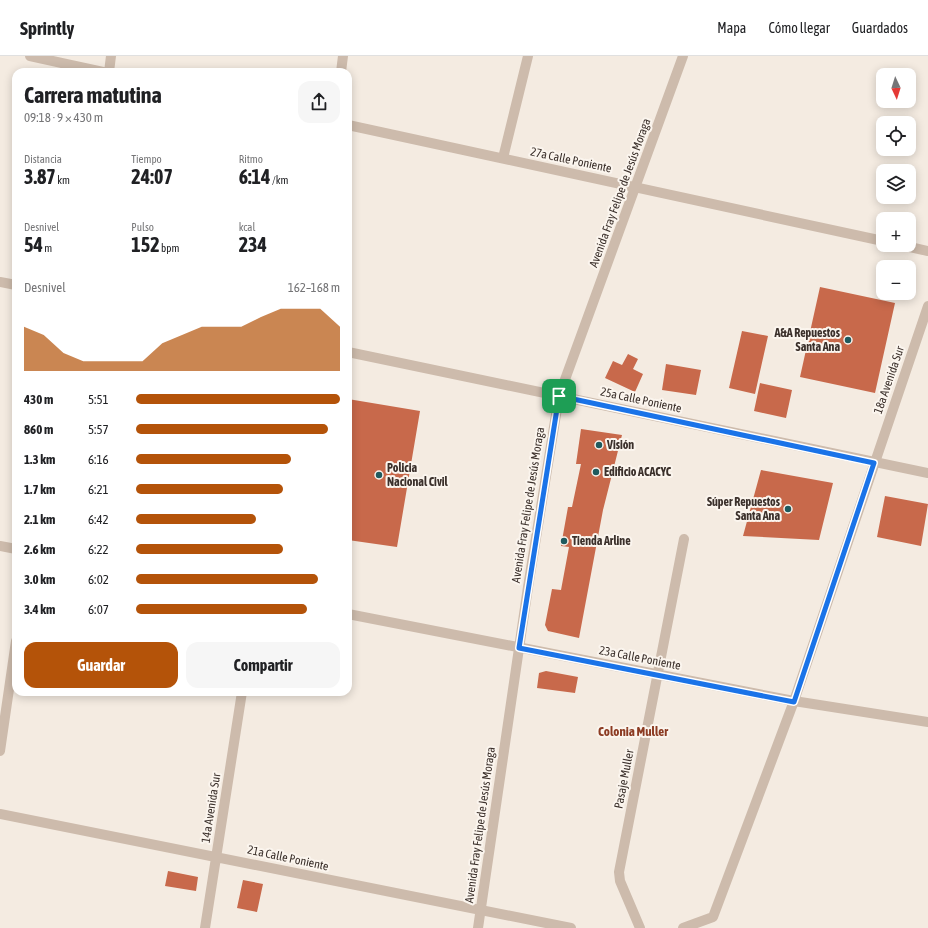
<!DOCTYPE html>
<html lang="es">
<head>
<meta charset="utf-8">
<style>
	:root { --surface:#fff; --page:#f6f6f6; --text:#202124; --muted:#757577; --line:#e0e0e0; --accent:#b45309 }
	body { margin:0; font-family:"Asap Condensed",sans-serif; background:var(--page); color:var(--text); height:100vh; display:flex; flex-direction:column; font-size:15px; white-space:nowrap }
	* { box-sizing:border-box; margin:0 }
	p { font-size:13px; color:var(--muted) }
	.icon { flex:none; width:22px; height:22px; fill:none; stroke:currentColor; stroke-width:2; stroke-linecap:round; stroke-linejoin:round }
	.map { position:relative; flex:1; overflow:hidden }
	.side { position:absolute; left:12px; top:12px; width:340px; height:628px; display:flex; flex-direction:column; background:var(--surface); border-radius:12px; box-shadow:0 2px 10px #0003 }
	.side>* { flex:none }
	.needle { width:26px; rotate:176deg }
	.tools { position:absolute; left:876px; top:12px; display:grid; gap:8px }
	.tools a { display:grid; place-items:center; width:40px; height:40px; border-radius:8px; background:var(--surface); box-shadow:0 2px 10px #0003; font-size:20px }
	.pin { position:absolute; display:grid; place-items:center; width:34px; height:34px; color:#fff; margin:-17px; border-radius:8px; box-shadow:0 2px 6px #0006 }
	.round { display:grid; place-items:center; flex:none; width:42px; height:42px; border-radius:12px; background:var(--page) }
	.headline { display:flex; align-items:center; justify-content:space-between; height:68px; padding:0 12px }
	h1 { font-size:22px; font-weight:700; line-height:30px }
	.metrics { display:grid; grid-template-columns:repeat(3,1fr); gap:6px; height:68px; padding:4px 12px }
	.metrics div { display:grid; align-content:center }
	.metrics b { font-size:20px; font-weight:700 }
	.metrics small { font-size:11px; font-weight:400 }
	.metrics p { font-size:11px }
	.chart { height:112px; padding:8px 12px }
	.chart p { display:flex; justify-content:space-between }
	.chart svg { width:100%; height:72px; margin-top:4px; fill:var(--accent); opacity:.7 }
	.cta { display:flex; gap:8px; margin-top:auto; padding:8px 12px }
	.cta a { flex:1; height:46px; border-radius:12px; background:var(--accent); color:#fff; font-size:16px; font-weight:700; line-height:46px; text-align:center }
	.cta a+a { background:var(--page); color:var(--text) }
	ul { padding:0 12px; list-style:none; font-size:13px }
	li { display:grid; grid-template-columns:64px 48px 1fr; align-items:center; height:30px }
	li i { height:10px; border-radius:5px; background:var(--accent) }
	header { display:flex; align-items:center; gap:24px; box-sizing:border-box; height:56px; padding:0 20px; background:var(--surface); border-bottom:1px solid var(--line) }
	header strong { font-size:19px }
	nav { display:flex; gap:22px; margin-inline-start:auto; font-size:14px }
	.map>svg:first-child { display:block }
	.building { fill:#c8694b }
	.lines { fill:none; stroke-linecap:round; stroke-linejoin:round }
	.minor { stroke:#cdbbac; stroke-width:10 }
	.tertiary { stroke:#cdbbac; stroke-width:10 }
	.route-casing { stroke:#fff; stroke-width:8 }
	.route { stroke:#1a73e8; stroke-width:5 }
	.poi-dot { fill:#1f5a5e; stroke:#fbf5ee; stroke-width:1.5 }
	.labels { text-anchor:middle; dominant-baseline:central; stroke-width:4; stroke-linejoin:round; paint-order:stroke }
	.street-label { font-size:12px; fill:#3b302b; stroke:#fbf5ee }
	.poi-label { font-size:12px; font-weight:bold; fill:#3b302b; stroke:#fbf5ee; text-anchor:start }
	.neighbourhood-label { font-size:13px; font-weight:bold; fill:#8c3b22; stroke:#fbf5ee }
</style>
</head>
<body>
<header>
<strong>Sprintly</strong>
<nav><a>Mapa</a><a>Cómo llegar</a><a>Guardados</a></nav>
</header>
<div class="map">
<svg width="928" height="872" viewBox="0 0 928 872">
	<rect width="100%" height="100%" fill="#f4ebe1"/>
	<path class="building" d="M820 231 895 247 875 337 800 321Z
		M742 275 768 280 755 338 729 332Z
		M628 298 638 303 633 313 643 318 635 336 605 322 613 305 622 309Z
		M666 308 701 314 696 339 662 334Z
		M760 327 792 334 786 362 754 355Z
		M348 343 420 355 397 491 348 484Z
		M581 373 622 379 603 454 579 582 548 575 545 569 552 533 561 534 569 491 561 490 568 451H572L581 408H576Z
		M761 414 833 427 819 484 743 480Z
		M885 440 928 448 921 490 877 481Z
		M546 615 578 621 575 637 537 632 539 617Z
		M168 815 198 821 196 835 165 830Z
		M243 824 263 828 257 856 237 852Z"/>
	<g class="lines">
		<path class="minor" d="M30 0 103 16
			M109 16 111 0
			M341 16 343 0
			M348 69 883 185
			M503 102 528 0
			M901 189 928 195
			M0 490 16 493
			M348 558 794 645 928 666
			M0 695 16 585
			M0 758 571 872
			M205 872 242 636
			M640 872 620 825 619 816 684 483
			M683 872 713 861 794 645 928 250"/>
		<path class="tertiary" d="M0 226 16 229
			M348 296 928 417
			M478 872 528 531 559 340 683 0"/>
	</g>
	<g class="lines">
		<defs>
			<path id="route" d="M559 340 874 407 794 646 519 592Z"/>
		</defs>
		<use href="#route" class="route-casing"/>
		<use href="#route" class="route"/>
	</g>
	<g class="poi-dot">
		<circle cx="848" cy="284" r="4"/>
		<circle cx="599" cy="389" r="4"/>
		<circle cx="596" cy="416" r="4"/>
		<circle cx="379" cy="419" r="4"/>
		<circle cx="788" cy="453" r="4"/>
		<circle cx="564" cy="485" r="4"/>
	</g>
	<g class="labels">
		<g class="street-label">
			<text transform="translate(571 104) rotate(12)">27a Calle Poniente</text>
			<text transform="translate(620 137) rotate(-70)">Avenida Fray Felipe de Jesús Moraga</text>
			<text transform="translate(889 324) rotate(-71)">18a Avenida Sur</text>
			<text transform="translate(641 344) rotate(12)">25a Calle Poniente</text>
			<text transform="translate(528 449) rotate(-81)">Avenida Fray Felipe de Jesús Moraga</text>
			<text transform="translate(640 602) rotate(11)">23a Calle Poniente</text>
			<text transform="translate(624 723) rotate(-79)">Pasaje Muller</text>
			<text transform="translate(211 752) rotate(-81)">14a Avenida Sur</text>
			<text transform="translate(480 769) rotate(-82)">Avenida Fray Felipe de Jesús Moraga</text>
			<text transform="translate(288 802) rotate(12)">21a Calle Poniente</text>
		</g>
		<g class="poi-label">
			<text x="840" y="277" text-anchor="end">A&amp;A Repuestos<tspan x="840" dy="14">Santa Ana</tspan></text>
			<text x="607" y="389">Visión</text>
			<text x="387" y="412">Policia<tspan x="387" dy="14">Nacional Civil</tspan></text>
			<text x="604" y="416">Edificio ACACYC</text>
			<text x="780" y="446" text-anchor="end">Súper Repuestos<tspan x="780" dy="14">Santa Ana</tspan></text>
			<text x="572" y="485">Tienda Arline</text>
		</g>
		<g class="neighbourhood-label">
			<text x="633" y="675">Colonia Muller</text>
		</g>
	</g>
</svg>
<div class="tools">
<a><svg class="needle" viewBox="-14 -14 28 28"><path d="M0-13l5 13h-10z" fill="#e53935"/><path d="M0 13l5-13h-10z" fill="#757577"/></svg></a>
<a><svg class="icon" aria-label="locate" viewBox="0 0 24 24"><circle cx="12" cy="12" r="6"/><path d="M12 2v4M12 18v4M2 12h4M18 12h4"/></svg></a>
<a><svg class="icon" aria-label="layers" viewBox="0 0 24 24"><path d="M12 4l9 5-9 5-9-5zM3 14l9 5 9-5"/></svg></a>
<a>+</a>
<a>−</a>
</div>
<div class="pin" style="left:559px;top:340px;background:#1e9e55"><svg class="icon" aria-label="arrive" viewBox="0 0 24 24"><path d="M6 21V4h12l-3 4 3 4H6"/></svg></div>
<section class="side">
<div class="headline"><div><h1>Carrera matutina</h1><p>09:18 · 9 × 430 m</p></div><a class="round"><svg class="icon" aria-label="share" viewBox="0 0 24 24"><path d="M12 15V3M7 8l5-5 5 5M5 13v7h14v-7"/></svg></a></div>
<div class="metrics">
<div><p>Distancia</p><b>3.87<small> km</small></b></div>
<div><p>Tiempo</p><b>24:07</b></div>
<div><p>Ritmo</p><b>6:14<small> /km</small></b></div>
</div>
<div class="metrics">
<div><p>Desnivel</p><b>54<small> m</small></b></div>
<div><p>Pulso</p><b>152<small> bpm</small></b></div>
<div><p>kcal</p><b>234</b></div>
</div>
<div class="chart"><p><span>Desnivel</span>162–168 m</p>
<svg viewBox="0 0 160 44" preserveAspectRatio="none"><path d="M0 44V17L10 22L20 33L30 38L40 38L50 38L60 38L70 27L80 22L90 17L100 17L110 17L120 11L130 6L140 6L150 6L160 17V44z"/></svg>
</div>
<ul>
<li><b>430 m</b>5:51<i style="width:100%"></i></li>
<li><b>860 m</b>5:57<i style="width:94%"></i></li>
<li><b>1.3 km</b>6:16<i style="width:76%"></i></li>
<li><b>1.7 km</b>6:21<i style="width:72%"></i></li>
<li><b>2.1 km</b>6:42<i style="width:59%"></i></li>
<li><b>2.6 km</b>6:22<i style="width:72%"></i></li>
<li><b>3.0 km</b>6:02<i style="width:89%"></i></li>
<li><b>3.4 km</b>6:07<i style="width:84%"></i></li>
</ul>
<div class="cta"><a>Guardar</a><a>Compartir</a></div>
</section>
</div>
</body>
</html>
